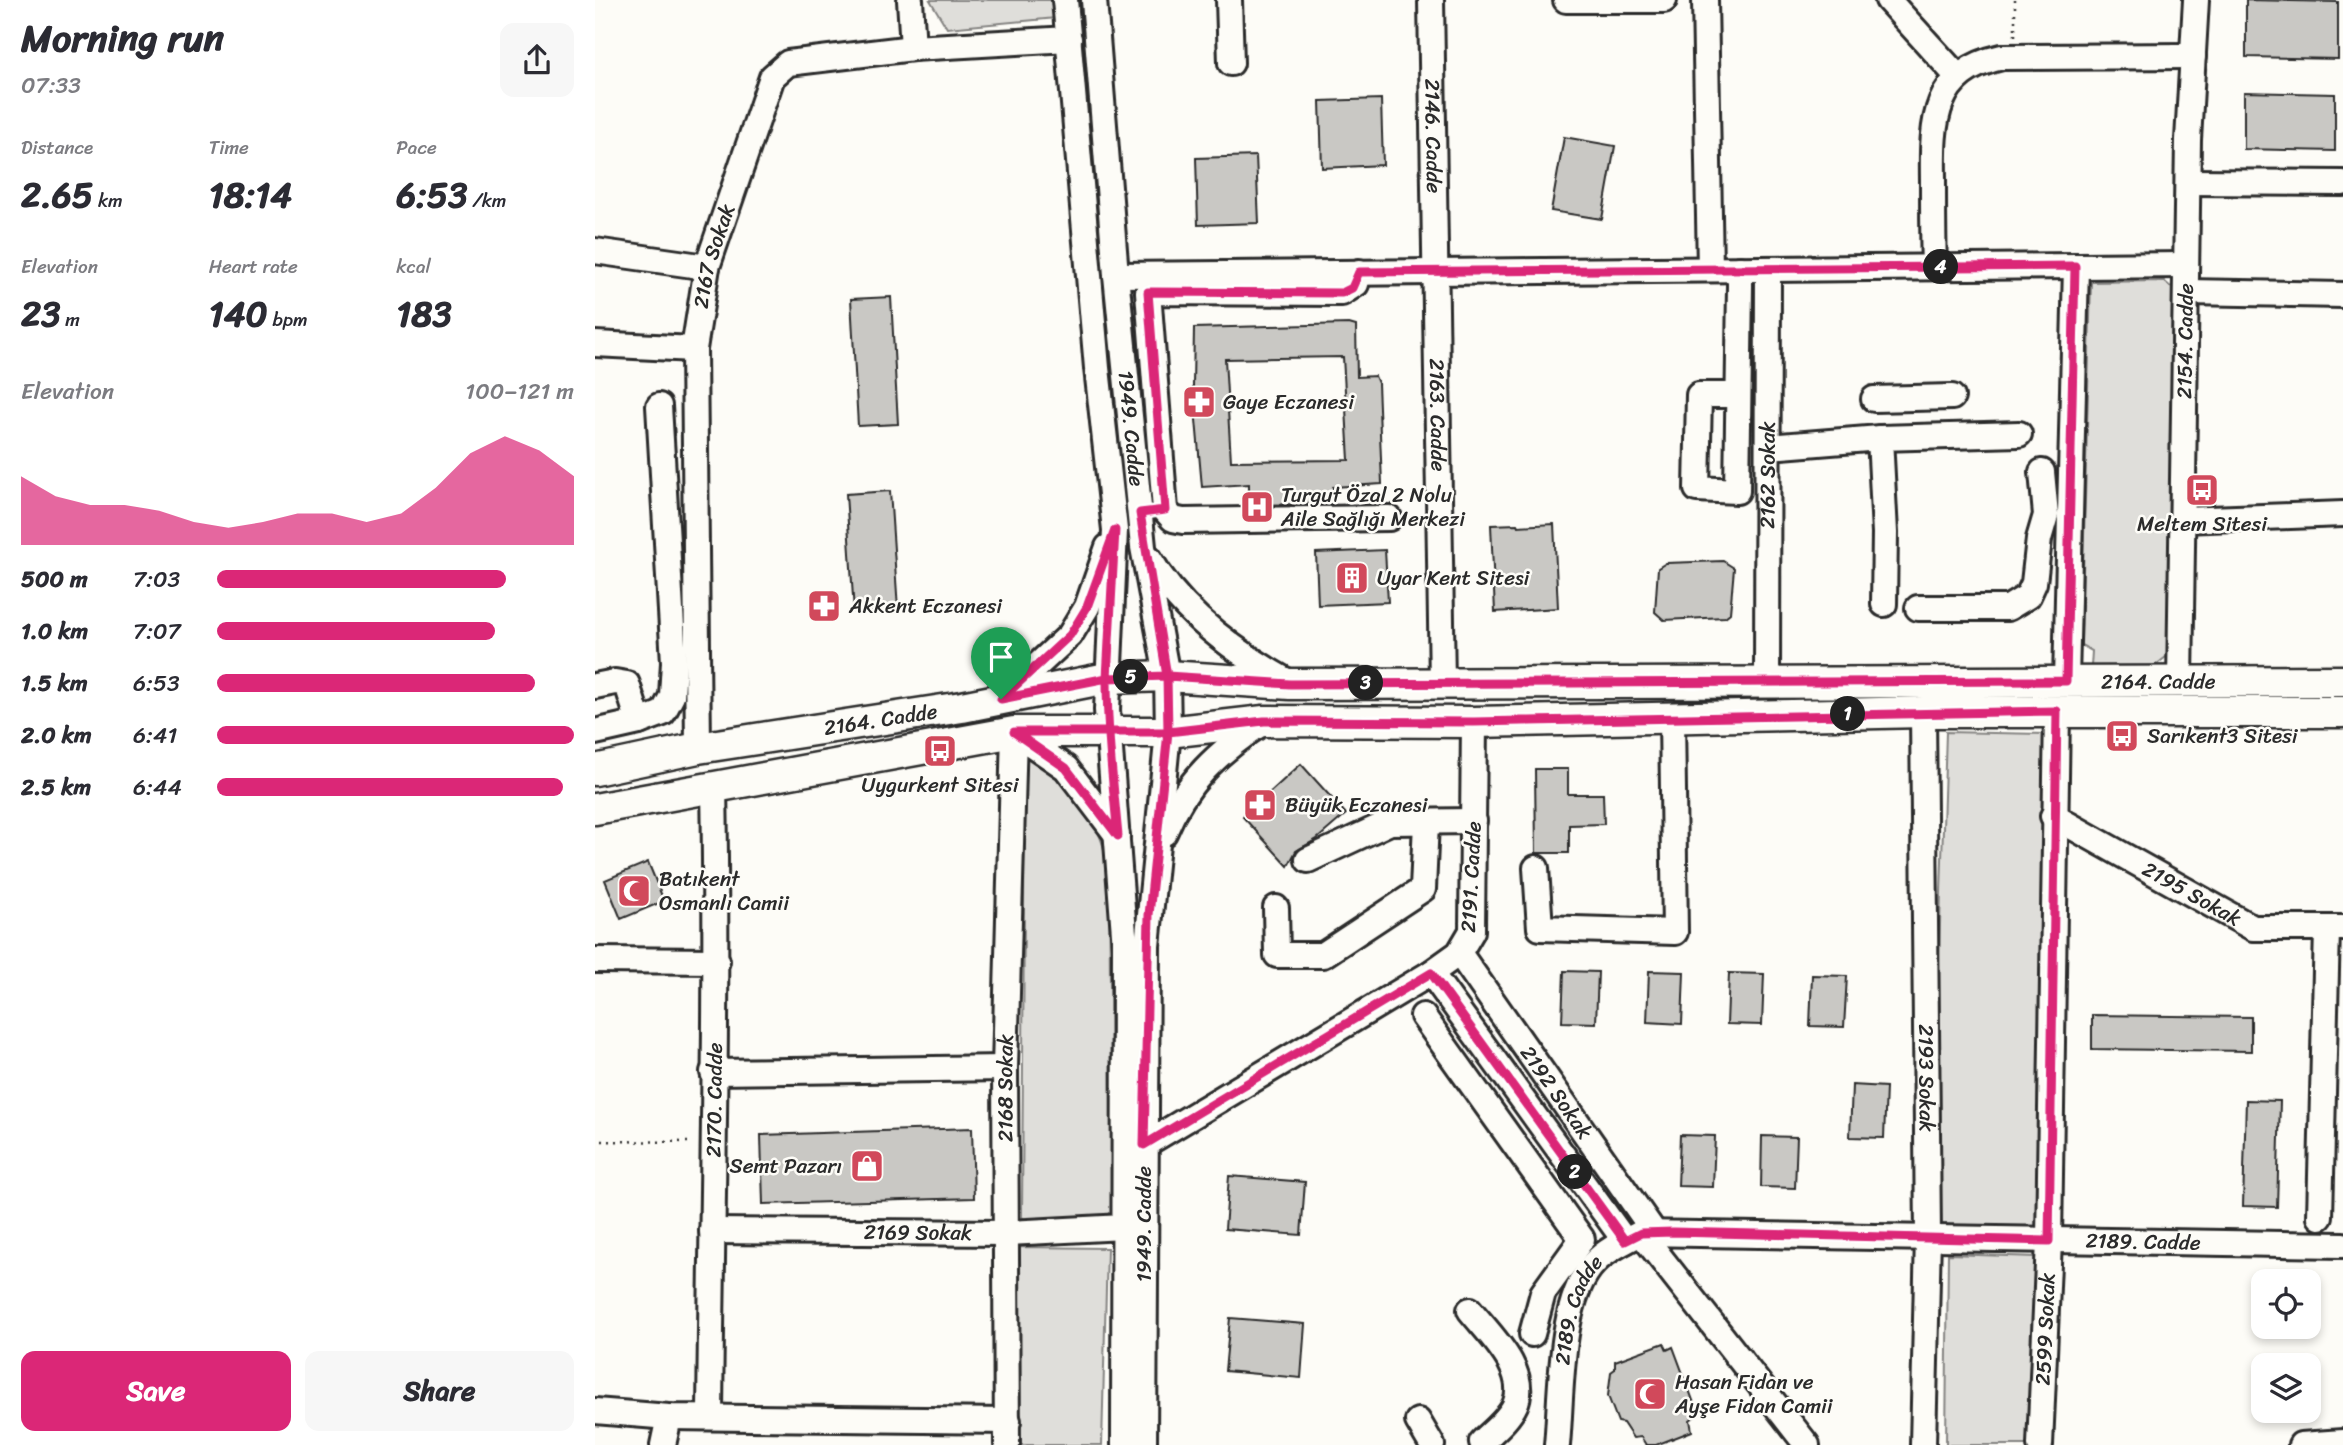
<!DOCTYPE html>
<html lang="en">
<head>
<meta charset="utf-8">
<style>
	:root { --surface:#fff; --page:#f7f7f7; --text:#2b2b33; --muted:#7c7c81; --accent:#db2777 }
	body { margin:0; font-family:Sriracha,sans-serif; background:var(--page); color:var(--text); height:100vh; display:flex; flex-direction:column; font-size:26px; white-space:nowrap }
	* { box-sizing:border-box; margin:0 }
	p { font-size:23px; color:var(--muted) }
	.icon { flex:none; width:38px; height:38px; fill:none; stroke:currentColor; stroke-width:2; stroke-linecap:round; stroke-linejoin:round }
	.map { position:relative; flex:1; overflow:hidden }
	.details { display:flex; flex-direction:column; background:var(--surface); width:595px }
	.details>* { flex:none }
	.fabs { position:absolute; left:1656px; top:1269px; display:grid; gap:14px }
	.fabs a { display:grid; place-items:center; width:70px; height:70px; border-radius:14px; background:var(--surface); box-shadow:0 4px 10px #0003; font-size:35px }
	.pin { position:absolute; display:grid; place-items:center; width:60px; height:60px; color:#fff; margin:-72px -30px; border-radius:50% 50% 50% 0; rotate:-45deg; box-shadow:0 0 7px #0007 }
	.pin .icon { rotate:45deg }
	.km { position:absolute; width:35px; height:35px; margin:-18px; border-radius:50%; background:#222; color:#fff; font-size:19px; line-height:35px; text-align:center }
	.round { display:grid; place-items:center; flex:none; width:74px; height:74px; border-radius:14px; background:var(--page) }
	.head { display:flex; align-items:center; justify-content:space-between; height:119px; padding:0 21px }
	h1 { font-size:38px; font-weight:700; line-height:52px }
	.figures { display:grid; grid-template-columns:repeat(3,1fr); gap:10px; height:119px; padding:7px 21px }
	.figures div { display:grid; align-content:center }
	.figures b { font-size:35px; font-weight:700 }
	.figures small { font-size:19px; font-weight:400 }
	.figures p { font-size:19px }
	.chart { height:196px; padding:14px 21px }
	.chart p { display:flex; justify-content:space-between }
	.chart svg { width:100%; height:126px; margin-top:7px; fill:var(--accent); opacity:.7 }
	.action { display:flex; gap:14px; margin-top:auto; padding:14px 21px }
	.action a { flex:1; height:80px; border-radius:14px; background:var(--accent); color:#fff; font-size:28px; font-weight:700; line-height:80px; text-align:center }
	.action a+a { background:var(--page); color:var(--text) }
	ul { padding:0 21px; list-style:none; font-size:23px }
	li { display:grid; grid-template-columns:112px 84px 1fr; align-items:center; height:52px }
	li i { height:18px; border-radius:9px; background:var(--accent) }
	main { display:flex; flex:1; min-height:0 }
	.map>svg:first-child { display:block }
	.green { fill:#dfdeda; stroke:#858482; stroke-width:2 }
	.building { fill:#c9c8c4; stroke:#2b2b2b; stroke-width:2; fill-rule:evenodd }
	.lines { fill:none; stroke-linecap:round; stroke-linejoin:round }
	.minor-casing { stroke:#2b2b2b; stroke-width:30 }
	.major-casing { stroke:#2b2b2b; stroke-width:35 }
	.path { stroke:#2b2b2b; stroke-width:2.5; stroke-dasharray:2 5; stroke-linecap:butt }
	.minor { stroke:#fdfcf7; stroke-width:24 }
	.major { stroke:#fdfcf7; stroke-width:30 }
	.route-casing { stroke:#fff; stroke-width:14 }
	.route { stroke:#db2777; stroke-width:9 }
	.labels { text-anchor:middle; dominant-baseline:central; stroke-width:5; stroke-linejoin:round; paint-order:stroke }
	.street-label { font-size:21px; fill:#2b2b2b; stroke:#fdfcf7 }
	.poi-label { font-size:21px; fill:#2b2b2b; stroke:#fdfcf7; text-anchor:start }
</style>
</head>
<body>
<main>
<section class="details">
<div class="head"><div><h1>Morning run</h1><p>07:33</p></div><a class="round"><svg class="icon" aria-label="share" viewBox="0 0 24 24"><path d="M12 15V3M7 8l5-5 5 5M5 13v7h14v-7"/></svg></a></div>
<div class="figures">
<div><p>Distance</p><b>2.65<small> km</small></b></div>
<div><p>Time</p><b>18:14</b></div>
<div><p>Pace</p><b>6:53<small> /km</small></b></div>
</div>
<div class="figures">
<div><p>Elevation</p><b>23<small> m</small></b></div>
<div><p>Heart rate</p><b>140<small> bpm</small></b></div>
<div><p>kcal</p><b>183</b></div>
</div>
<div class="chart"><p><span>Elevation</span>100–121 m</p>
<svg viewBox="0 0 160 44" preserveAspectRatio="none"><path d="M0 44V20L10 27L20 30L30 30L40 32L50 36L60 38L70 36L80 33L90 33L100 36L110 33L120 24L130 12L140 6L150 11L160 20V44z"/></svg>
</div>
<ul>
<li><b>500 m</b>7:03<i style="width:81%"></i></li>
<li><b>1.0 km</b>7:07<i style="width:78%"></i></li>
<li><b>1.5 km</b>6:53<i style="width:89%"></i></li>
<li><b>2.0 km</b>6:41<i style="width:100%"></i></li>
<li><b>2.5 km</b>6:44<i style="width:97%"></i></li>
</ul>
<div class="action"><a>Save</a><a>Share</a></div>
</section>
<div class="map">
<svg width="1748" height="1445" viewBox="0 0 1748 1445">
	<rect width="100%" height="100%" fill="#fdfcf7"/>
	<filter id="ink" filterUnits="userSpaceOnUse"><feTurbulence type="fractalNoise" baseFrequency=".0143" numOctaves="2"/><feDisplacementMap in="SourceGraphic" scale="14" xChannelSelector="R" yChannelSelector="G"/><feConvolveMatrix kernelMatrix="1 2 1 2 8 2 1 2 1" color-interpolation-filters="sRGB"/></filter>
	<g filter="url(#ink)">
		<path class="green" d="M335 0H459L461 18 352 28Z
			M1569 281 1579 290 1576 653 1557 668 1496 667 1497 651 1486 645 1496 282Z
			M1351 732 1450 734 1443 1231 1341 1228 1336 1214Z
			M430 754C477 784 503 813 514 868L517 1225 441 1227 427 1217Z
			M423 1247 512 1248 507 1445H421Z
			M1353 1254 1441 1257 1433 1445H1351Z"/>
		<path class="building" d="M1651 0 1743 2V59L1651 57Z
			M1649 92 1740 94V151L1649 149Z
			M786 99 788 165 727 168 725 101Z
			M969 137 1020 146 1007 219 956 211Z
			M661 156 664 223 603 225 601 158Z
			M296 297 303 424 263 426 256 299Z
			M754 324 761 326 762 377 780 376 783 383 787 484 738 487V504L654 505V484L607 487 598 386 599 328ZM748 357 754 460 636 461 630 359Z
			M295 491 303 609 259 612 251 494Z
			M922 524 923 526 959 524 963 608 900 612 896 525Z
			M790 550 793 602 723 605 721 553Z
			M1128 561 1139 568 1135 613 1130 617 1069 620 1060 612 1063 568 1071 563Z
			M706 764 751 814 722 839 701 851 693 866 648 817Z
			M940 769H973V794H1008L1009 824 974 825V853H941Z
			M53 862 69 901 26 919 10 880Z
			M969 971 1003 972 1001 1023 967 1022Z
			M1054 971 1089 972 1087 1024 1052 1022Z
			M1134 973 1169 974 1167 1025 1132 1024Z
			M1217 975 1252 976 1249 1027 1215 1026Z
			M1497 1015 1656 1017V1051L1497 1049Z
			M1257 1085 1291 1087 1289 1138 1255 1137Z
			M1651 1100 1685 1101 1682 1207 1648 1206Z
			M377 1128 379 1198 168 1204 166 1135Z
			M1085 1135 1120 1136 1118 1187 1083 1186Z
			M1167 1136 1202 1137 1200 1188 1166 1187Z
			M634 1176 710 1182 706 1235 630 1229Z
			M635 1318 710 1324 706 1378 630 1371Z
			M1069 1343 1072 1350 1078 1347 1103 1414 1095 1420 1097 1431 1061 1445H1051L1046 1437 1038 1438 1028 1423 1023 1422 1013 1396 1016 1372 1020 1369V1361Z"/>
		<g class="lines">
			<defs>
				<g id="minor">
					<path d="M315 0 318 48"/>
					<path d="M470 0 502 368 520 530 512 710 530 947 529 1445"/>
					<path id="s1" d="M499 0 521 275 548 547 572 676 573 732 552 946 549 1445"/>
					<path d="M634 0 636 63"/>
					<path id="s2" d="M836 0 847 683"/>
					<path d="M971 0H1069"/>
					<path d="M1110 0 1115 269"/>
					<path d="M1293 0 1363 77"/>
					<path d="M1593 182 1748 183"/>
					<path d="M0 251 112 267"/>
					<path d="M1339 267C1338 238 1338 209 1338 180 1337 121 1338 72 1407 57L1598 56"/>
					<path d="M764 272 761 284 747 293 553 292 570 510 578 519 588 521 794 518"/>
					<path d="M521 275 1591 265"/>
					<path d="M1591 292 1748 295"/>
					<path d="M0 344 99 349"/>
					<path d="M1143 395H1104L1102 489 1142 491 1145 286V269"/>
					<path d="M1279 399 1357 397"/>
					<path d="M1285 438 1290 533 1289 604"/>
					<path d="M1173 447 1285 438 1424 434"/>
					<path d="M1587 520 1748 514"/>
					<path d="M554 558C585 612 641 653 695 683"/>
					<path d="M1323 608H1413L1433 596 1439 583 1444 539 1451 515 1447 472"/>
					<path id="s3" d="M1172 681 1173 269"/>
					<path d="M1471 681 1481 266"/>
					<path id="s4" d="M1585 682 1593 140 1601 0"/>
					<path d="M0 686 20 682 32 684 44 722"/>
					<path d="M406 699 475 635 492 607 513 547"/>
					<path id="s5" d="M1328 712 1333 1236 1328 1445"/>
					<path d="M0 732 44 722 68 713 77 696 79 662 64 406"/>
					<path id="s6" d="M103 748 99 349 112 267 177 77 193 63 318 48 474 39"/>
					<path id="s7" d="M1458 816 1658 928H1748"/>
					<path d="M569 833C590 782 623 752 668 722"/>
					<path d="M713 860 795 822 879 821"/>
					<path d="M941 868 945 928 1080 932 1077 718"/>
					<path d="M681 908 682 955H728L828 889 831 822"/>
					<path id="s8" d="M864 953 1059 1232"/>
					<path d="M0 960 122 961"/>
					<path d="M836 973 1030 1241"/>
					<path d="M828 1016 987 1239 948 1293 937 1334"/>
					<path d="M118 1072 410 1068"/>
					<path d="M549 1145 836 973 864 953 877 931 879 722"/>
					<path d="M1725 1217 1732 929"/>
					<path id="s9" d="M117 1231 412 1233 529 1227"/>
					<path d="M1046 1233 1212 1445"/>
					<path d="M875 1310C894 1334 935 1371 920 1405 913 1420 898 1431 887 1442L888 1445"/>
					<path d="M0 1411 74 1417 413 1421"/>
					<path id="s10" d="M115 1415C117 1206 123 996 119 786"/>
					<path d="M823 1421 837 1445"/>
					<path d="M68 1445 74 1417"/>
					<path id="s11" d="M412 1445 410 1068 419 732 471 768 522 835"/>
					<path id="s12" d="M962 1445C967 1395 963 1299 1000 1262 1012 1249 1031 1241 1046 1233L1748 1245"/>
					<path id="s13" d="M1445 1445 1454 1241 1462 711"/>
					<path d="M1706 1445 1748 1442"/>
				</g>
				<g id="major">
					<path id="s14" d="M0 770 103 748 367 707 512 678 572 676 695 684 1748 681"/>
					<path d="M0 809 419 732H573L669 721 879 722 1328 712H1748"/>
				</g>
			</defs>
			<use href="#minor" class="minor-casing"/>
			<use href="#major" class="major-casing"/>
			<path class="path" d="M1420 36V0
				M0 1141 98 1142"/>
			<use href="#minor" class="minor"/>
			<use href="#major" class="major"/>
		</g>
	</g>
	<g class="lines" filter="url(#ink)">
		<defs>
			<path id="route" d="M406 699 512 678C512 731 518 783 523 836L471 768 419 732H573L669 721 879 722 1462 711 1454 1241 1078 1232 1046 1233 1030 1241 836 973 549 1145 554 915 573 732 572 676 695 684 1471 681 1480 266 764 272 757 288 747 293 553 292 570 510 545 513 572 676 512 678 520 530 492 607 475 635 406 699"/>
		</defs>
		<use href="#route" class="route-casing"/>
		<use href="#route" class="route"/>
	</g>
	<defs>
		<symbol id="pharmacy-square" viewBox="-11 -11 22 22"><rect x="-9" y="-9" width="18" height="18" rx="4" fill="#d1495b" stroke="#fdfcf7"/><path d="M-2-6h4v4h4v4h-4v4h-4v-4h-4v-4h4Z" fill="#fff"/></symbol>
		<symbol id="bus-square" viewBox="-11 -11 22 22"><rect x="-9" y="-9" width="18" height="18" rx="4" fill="#d1495b" stroke="#fdfcf7"/><path d="M-5-6H5V4H4V6H2V4H-2V6H-4V4H-5ZM-3.5-4V0h7V-4ZM-3.5 1.2v1.5H-2V1.2ZM2 1.2v1.5H3.5V1.2Z" fill="#fff"/></symbol>
		<symbol id="hospital-square" viewBox="-11 -11 22 22"><rect x="-9" y="-9" width="18" height="18" rx="4" fill="#d1495b" stroke="#fdfcf7"/><path d="M-5-5h3v3.5h4V-5h3V5h-3V1.5h-4V5h-3Z" fill="#fff"/></symbol>
		<symbol id="building-square" viewBox="-11 -11 22 22"><rect x="-9" y="-9" width="18" height="18" rx="4" fill="#d1495b" stroke="#fdfcf7"/><path d="M-4-6H4V6H1V3H-1V6H-4ZM-2.5-4.3h1.7v1.8h-1.7ZM.8-4.3h1.7v1.8H.8ZM-2.5-1h1.7V.8h-1.7ZM.8-1h1.7V.8H.8Z" fill="#fff"/></symbol>
		<symbol id="mosque-square" viewBox="-11 -11 22 22"><rect x="-9" y="-9" width="18" height="18" rx="4" fill="#d1495b" stroke="#fdfcf7"/><path d="M3.5-4.9A6 6 0 1 0 3.5 4.9A5 5 0 1 1 3.5-4.9Z" fill="#fff"/></symbol>
		<symbol id="shop-square" viewBox="-11 -11 22 22"><rect x="-9" y="-9" width="18" height="18" rx="4" fill="#d1495b" stroke="#fdfcf7"/><path d="M-5-2.5h2.3a2.7 3.5 0 0 1 5.4 0H5L5.5 6h-11ZM-1.5-2.5h3a1.5 2.3 0 0 0-3 0Z" fill="#fff"/></symbol>
	</defs>
	<g fill-rule="evenodd">
		<use href="#pharmacy-square" x="585" y="383" width="38" height="38"/>
		<use href="#bus-square" x="1588" y="471" width="38" height="38"/>
		<use href="#hospital-square" x="643" y="488" width="38" height="38"/>
		<use href="#building-square" x="738" y="559" width="38" height="38"/>
		<use href="#pharmacy-square" x="210" y="587" width="38" height="38"/>
		<use href="#bus-square" x="1508" y="717" width="38" height="38"/>
		<use href="#bus-square" x="326" y="732" width="38" height="38"/>
		<use href="#pharmacy-square" x="646" y="786" width="38" height="38"/>
		<use href="#mosque-square" x="20" y="872" width="38" height="38"/>
		<use href="#shop-square" x="253" y="1147" width="38" height="38"/>
		<use href="#mosque-square" x="1036" y="1375" width="38" height="38"/>
	</g>
	<g class="labels">
		<g class="street-label">
			<text stroke="none"><textPath href="#s2" startOffset="136">2146. Cadde</textPath></text>
			<text stroke="none"><textPath href="#s6" startOffset="494">2167 Sokak</textPath></text>
			<text stroke="none"><textPath href="#s4" startOffset="341">2154. Cadde</textPath></text>
			<text stroke="none"><textPath href="#s2" startOffset="415">2163. Cadde</textPath></text>
			<text stroke="none"><textPath href="#s1" startOffset="430">1949. Cadde</textPath></text>
			<text stroke="none"><textPath href="#s3" startOffset="206">2162 Sokak</textPath></text>
			<text stroke="none"><textPath href="#s14" startOffset="1572">2164. Cadde</textPath></text>
			<text stroke="none"><textPath href="#s14" startOffset="290">2164. Cadde</textPath></text>
			<text transform="translate(876 877) rotate(-87)">2191. Cadde</text>
			<text stroke="none"><textPath href="#s7" startOffset="159">2195 Sokak</textPath></text>
			<text stroke="none"><textPath href="#s5" startOffset="366">2193 Sokak</textPath></text>
			<text stroke="none"><textPath href="#s11" startOffset="357">2168 Sokak</textPath></text>
			<text stroke="none"><textPath href="#s8" startOffset="170">2192 Sokak</textPath></text>
			<text stroke="none"><textPath href="#s10" startOffset="315">2170. Cadde</textPath></text>
			<text transform="translate(549 1224) rotate(-90)">1949. Cadde</text>
			<text stroke="none"><textPath href="#s9" startOffset="206">2169 Sokak</textPath></text>
			<text stroke="none"><textPath href="#s12" startOffset="747">2189. Cadde</textPath></text>
			<text stroke="none"><textPath href="#s12" startOffset="138">2189. Cadde</textPath></text>
			<text stroke="none"><textPath href="#s13" startOffset="116">2599 Sokak</textPath></text>
		</g>
		<g class="poi-label">
			<text x="628" y="402">Gaye Eczanesi</text>
			<text x="686" y="495">Turgut Özal 2 Nolu<tspan x="686" dy="24">Aile Sağlığı Merkezi</tspan></text>
			<text x="1607" y="524" text-anchor="middle">Meltem Sitesi</text>
			<text x="782" y="578">Uyar Kent Sitesi</text>
			<text x="254" y="606">Akkent Eczanesi</text>
			<text x="1552" y="736">Sarıkent3 Sitesi</text>
			<text x="345" y="785" text-anchor="middle">Uygurkent Sitesi</text>
			<text x="690" y="805">Büyük Eczanesi</text>
			<text x="64" y="879">Batıkent<tspan x="64" dy="24">Osmanlı Camii</tspan></text>
			<text x="247" y="1166" text-anchor="end">Semt Pazarı</text>
			<text x="1080" y="1382">Hasan Fidan ve<tspan x="1080" dy="24">Ayşe Fidan Camii</tspan></text>
		</g>
	</g>
</svg>
<div class="fabs">
<a><svg class="icon" aria-label="locate" viewBox="0 0 24 24"><circle cx="12" cy="12" r="6"/><path d="M12 2v4M12 18v4M2 12h4M18 12h4"/></svg></a>
<a><svg class="icon" aria-label="layers" viewBox="0 0 24 24"><path d="M12 4l9 5-9 5-9-5zM3 14l9 5 9-5"/></svg></a>
</div>
<div class="pin" style="left:406px;top:699px;background:#1e9e55"><svg class="icon" aria-label="arrive" viewBox="0 0 24 24"><path d="M6 21V4h12l-3 4 3 4H6"/></svg></div>
<b class="km" style="left:1253px;top:714px">1</b>
<b class="km" style="left:980px;top:1172px">2</b>
<b class="km" style="left:771px;top:683px">3</b>
<b class="km" style="left:1346px;top:267px">4</b>
<b class="km" style="left:536px;top:677px">5</b>
</div>
</main>
</body>
</html>
